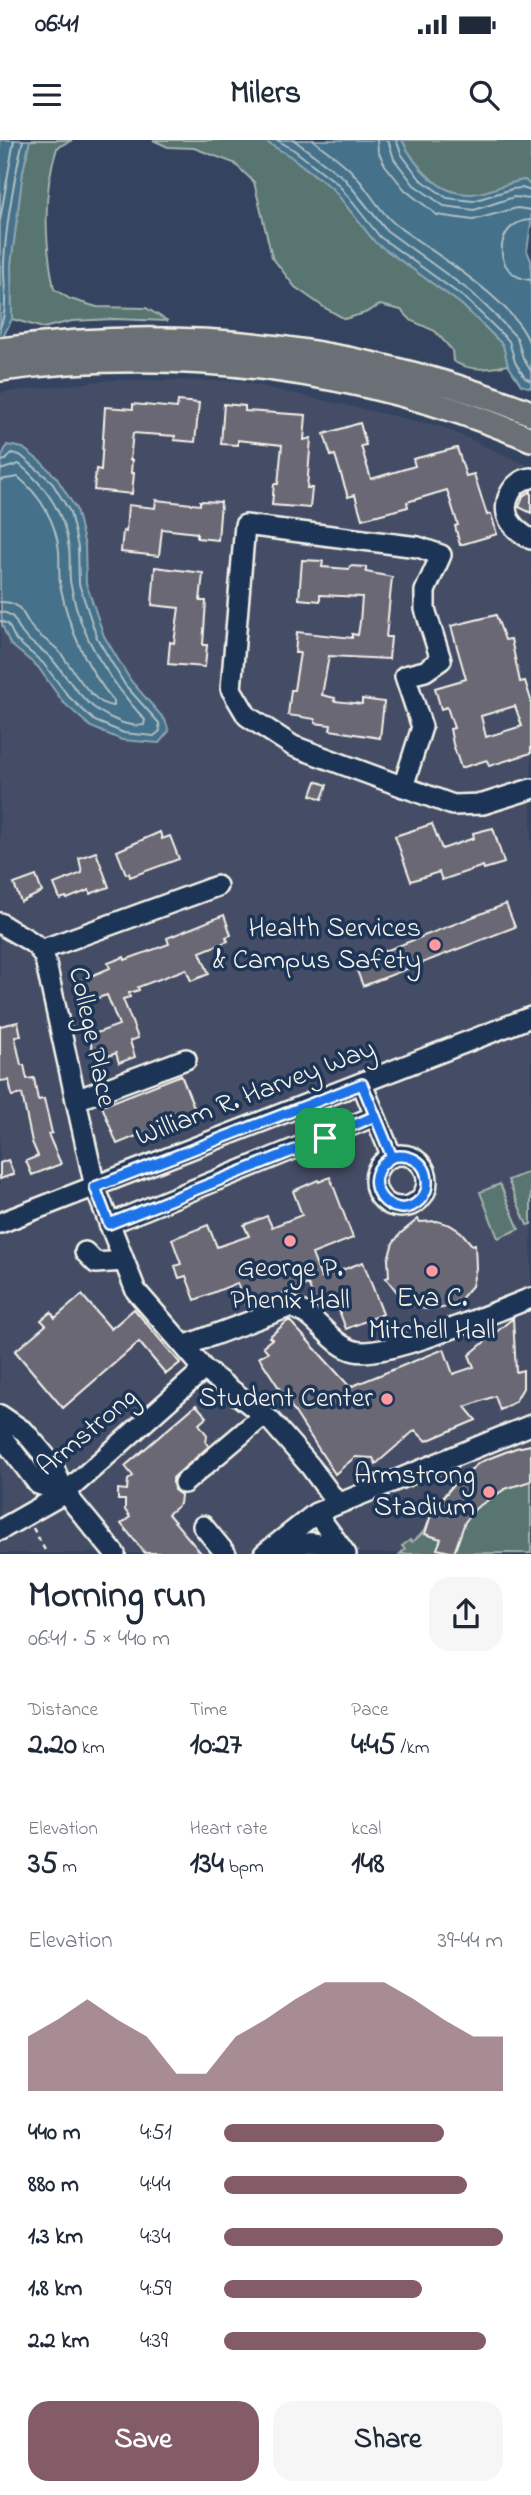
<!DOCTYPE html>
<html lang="en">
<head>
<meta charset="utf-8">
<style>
	:root { --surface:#fff; --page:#f6f6f7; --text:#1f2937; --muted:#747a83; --accent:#845c67 }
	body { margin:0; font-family:"Indie Flower",sans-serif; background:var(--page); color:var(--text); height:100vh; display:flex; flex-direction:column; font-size:26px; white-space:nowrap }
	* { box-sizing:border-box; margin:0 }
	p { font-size:23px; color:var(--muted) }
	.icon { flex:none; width:38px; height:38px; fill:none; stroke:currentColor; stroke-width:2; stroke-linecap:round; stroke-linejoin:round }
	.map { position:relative; height:1414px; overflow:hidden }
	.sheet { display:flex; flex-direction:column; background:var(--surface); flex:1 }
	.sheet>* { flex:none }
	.pin { position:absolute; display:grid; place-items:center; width:60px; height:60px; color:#fff; margin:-30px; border-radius:14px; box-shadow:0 4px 10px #0006 }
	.round { display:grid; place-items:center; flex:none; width:74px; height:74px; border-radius:21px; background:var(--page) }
	.summary { display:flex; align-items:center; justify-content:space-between; height:119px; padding:0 28px }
	h1 { font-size:38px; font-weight:700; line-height:52px }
	.figures { display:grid; grid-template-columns:repeat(3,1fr); gap:10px; height:119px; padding:7px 28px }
	.figures div { display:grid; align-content:center }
	.figures b { font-size:30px; font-weight:700 }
	.figures small { font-size:19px; font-weight:400 }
	.figures p { font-size:19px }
	.chart { height:196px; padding:14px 28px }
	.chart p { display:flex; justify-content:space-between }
	.chart svg { width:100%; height:126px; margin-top:7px; fill:var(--accent); opacity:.7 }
	.cta { display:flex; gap:14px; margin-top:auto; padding:14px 28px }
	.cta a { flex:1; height:80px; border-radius:21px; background:var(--accent); color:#fff; font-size:28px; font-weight:700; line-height:80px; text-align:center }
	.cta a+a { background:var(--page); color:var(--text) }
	ul { padding:0 28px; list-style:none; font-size:23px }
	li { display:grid; grid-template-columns:112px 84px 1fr; align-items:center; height:52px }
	li i { height:18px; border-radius:9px; background:var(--accent) }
	.status { display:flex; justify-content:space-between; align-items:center; height:49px; padding:0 35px; background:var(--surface); direction:ltr }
	.status svg { height:19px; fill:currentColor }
	header { display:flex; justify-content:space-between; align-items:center; height:91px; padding:0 28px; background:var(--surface); font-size:32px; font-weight:700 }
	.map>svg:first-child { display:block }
	.built { fill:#444e66 }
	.green { fill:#597471; stroke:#a6b2ac; stroke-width:2 }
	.water { fill:#45718a; stroke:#8ba4b0; stroke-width:2 }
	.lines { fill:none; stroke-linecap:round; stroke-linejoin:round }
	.shore { stroke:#aebec2; stroke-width:2 }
	.building { fill:#6a6774; stroke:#f4f1e8; stroke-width:2; fill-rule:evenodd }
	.minor-casing { stroke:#f4f1e8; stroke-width:24 }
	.major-casing { stroke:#f4f1e8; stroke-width:28 }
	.path { stroke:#f4f1e8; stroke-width:2.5; stroke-dasharray:5 5; stroke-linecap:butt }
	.minor { stroke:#1d3557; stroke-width:19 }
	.major { stroke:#6b6f75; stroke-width:23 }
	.route-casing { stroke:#fff; stroke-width:14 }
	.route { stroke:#1a73e8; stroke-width:9 }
	.poi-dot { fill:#ff9aa2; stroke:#1d3557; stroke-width:2.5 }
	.labels { text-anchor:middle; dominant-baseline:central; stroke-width:7; stroke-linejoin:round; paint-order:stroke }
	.poi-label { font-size:28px; fill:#f4f1e8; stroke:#1d3557; text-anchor:end }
	.street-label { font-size:28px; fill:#f4f1e8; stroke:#1d3557 }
</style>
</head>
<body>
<div class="status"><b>06:41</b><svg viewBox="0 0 49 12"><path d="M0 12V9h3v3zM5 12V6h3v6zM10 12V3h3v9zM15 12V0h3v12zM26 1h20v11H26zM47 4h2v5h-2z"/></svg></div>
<header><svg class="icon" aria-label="menu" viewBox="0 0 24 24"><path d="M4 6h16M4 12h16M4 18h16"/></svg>Milers<svg class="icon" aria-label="search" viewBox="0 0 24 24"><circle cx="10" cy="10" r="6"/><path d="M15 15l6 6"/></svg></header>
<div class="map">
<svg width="531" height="1414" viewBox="0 0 531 1414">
	<rect width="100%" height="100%" fill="#344460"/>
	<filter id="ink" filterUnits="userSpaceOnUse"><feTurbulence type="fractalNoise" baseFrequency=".0143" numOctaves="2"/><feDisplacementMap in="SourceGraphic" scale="14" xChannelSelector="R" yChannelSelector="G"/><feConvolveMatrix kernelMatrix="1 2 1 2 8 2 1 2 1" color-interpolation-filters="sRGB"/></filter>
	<g filter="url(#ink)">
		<path class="built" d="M112 240 237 241 442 287 531 327V1413H0V448L2 485 10 504 38 527 64 562 165 580 131 541 104 496 86 443 85 406 76 369 56 337 23 308 2 316 0 339V253Z"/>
		<path class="green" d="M30 0H72L57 8C42 53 45 103 54 149L70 159 97 167 146 168 168 181 114 179 72 181 43 188 12 179 11 124 23 31Z
			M153 0H263L290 16 333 49 375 102 461 164 487 189 503 205 508 225C489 229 470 232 453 221L452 210 435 191 412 181 401 170 380 165 365 173 345 179 325 168 295 147 272 117 254 42 234 23 194 8 168 7Z
			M402 0H531V46L525 40C506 42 490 53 472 54 439 56 415 26 402 0Z
			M529 1032 531 1037V1084L527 1085 508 1040Z
			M500 1044 519 1089 498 1098 480 1052Z
			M531 1305V1413L400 1414 405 1409 402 1406 410 1400 412 1402C429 1391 429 1378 439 1362 461 1329 494 1312 531 1305Z"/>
		<path class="water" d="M0 0H30L23 31 11 124 12 179 0 203Z
			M263 0H402C415 26 439 56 472 54 490 53 507 42 525 40L531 46V83L527 111 531 120V248L521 245 508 225 503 205 487 189 461 164 375 102 333 49 290 16Z
			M7 305 23 308 42 323 56 337 76 369 85 406 86 443 104 496 131 541 165 580 169 591 159 603 122 600 91 587 63 562 38 527 10 504 2 485 0 448V339L2 316Z"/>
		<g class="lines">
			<path class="shore" d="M277 0 294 10 338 44 380 97 466 159 509 201 515 222 525 238 531 241
				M294 0 344 38 386 90 471 152 498 178 517 198 523 218 531 231
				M313 0C326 11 343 21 354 34 368 49 379 71 395 84 432 113 519 162 531 208
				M377 0 378 11 385 25 405 50 437 75 473 80 517 68 531 70
				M388 0 394 19 414 45 444 66 474 70 514 57 531 59
				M396 0 402 15 420 39 447 58 473 61 512 49 522 48 531 51
				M0 80 14 0
				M531 80C492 81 492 138 531 140
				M0 187C9 168 3 144 4 123 6 82 14 40 23 0
				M0 321 6 320 12 313 20 315 51 341 70 372 78 407 79 444 97 498 125 545 159 583 160 591 154 596 124 593 95 581 69 557 43 523 16 500 8 484 0 481
				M0 330 19 324C46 346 65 373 69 409 71 421 68 434 71 446 80 498 111 542 145 580L144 585C136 586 127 585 118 581 83 567 74 545 51 518 43 509 29 503 22 493 15 482 15 473 0 472
				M0 340 18 337C41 356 56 382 59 411 60 424 58 437 61 449 69 489 88 531 114 561V566C92 567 70 523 57 509 49 501 38 496 32 488 21 473 23 462 0 462"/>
		</g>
		<path class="building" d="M178 261 199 263 195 302 174 300 175 296 133 293 130 320H132L131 333H134L132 354 94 350 96 329 101 330 105 267 133 269V264L177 268Z
			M224 264 245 266V271L306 275 304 300 311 298 307 348H312L310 368 272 365 274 344H278L282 305 238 300V305L221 304Z
			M360 283 366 305 361 306 371 339 415 326 413 319 457 308 466 336 474 334 487 375 491 374 497 394 460 405 455 386 458 385 447 350 407 362 408 367 362 379 355 355 348 357 335 315 331 316 324 294Z
			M531 351V373L519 367 523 356Z
			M156 360 200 365V361L221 362 218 400 197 398V393L162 389 159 416 121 412 123 391 126 392 128 365 155 368Z
			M302 420 323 421 322 427 349 429 350 426 366 427V432L392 437 386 497H391L389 519 329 516 322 555 335 558 334 561 362 564V559L384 562 380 598 330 590 331 585 315 583V579L288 575 291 550H294L300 513H295L297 492 352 498V494L358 495 360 482 362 457 320 455V461L299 459Z
			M155 427 203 433 200 461H206L203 505H207L205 527 168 524 170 502 174 503 179 468 152 465Z
			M496 475 505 500 511 499 520 542 525 541 531 560V613L489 626 487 620 461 628 453 604 450 589 454 588 447 567 441 569 435 548 466 539 451 486ZM515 566 522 586 486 597 481 576Z
			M316 641 327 645 322 659 311 655Z
			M432 684 442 709 474 698 473 693 493 688 504 723 484 729 483 726 442 740 439 732 411 741 395 696Z
			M160 692 162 699 170 696 179 719 130 737 129 733 126 734 117 711Z
			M96 712 109 747 90 754 89 750 67 759 66 757 60 759 54 744 82 733 79 718Z
			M36 736 42 752 21 762 14 744Z
			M506 764 515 787 363 846 354 823Z
			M224 775 231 795 226 797 228 801 200 812 209 834 191 841 186 829 138 847 139 850 129 853 130 857 123 859 138 898 130 901 135 917 119 923 116 913 97 920 88 896 119 885 107 855 95 859 93 855 80 861 74 846 80 844 79 841 110 828 108 823 124 817 125 820 169 804 167 798Z
			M18 882 21 896 15 897 21 925H24L27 939 34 938 38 960 44 959 52 993 48 994 61 1024 32 1035 26 1021 38 1016 32 1002 22 954 12 956 9 940 0 941V886Z
			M181 935 196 972 166 984 170 993 150 1001 146 992 117 1004 102 966Z
			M8 1020 14 1034 0 1039V1023Z
			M330 1037 353 1098 312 1114 321 1138 363 1122 383 1174 346 1189 337 1165 322 1171 317 1167 308 1144 247 1168 237 1143 195 1160 186 1136 179 1138 175 1126 181 1124 172 1099 208 1085 217 1107 249 1096 244 1085 267 1076 272 1087 302 1075 293 1051 318 1040 319 1042Z
			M418 1079 420 1082 437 1081 450 1085 461 1092 472 1105 475 1104 476 1128 472 1146 460 1160 443 1168 425 1169 412 1165 401 1157 386 1138 389 1137 388 1119 393 1103 401 1093Z
			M82 1155 111 1189 134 1169 180 1223 166 1234 139 1202 63 1268 15 1211 46 1185 41 1180 51 1172 55 1178Z
			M513 1178 516 1232 523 1230V1248L515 1262 500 1270 495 1256 465 1267 476 1280 426 1301 415 1290 376 1324 373 1318 355 1317 335 1334 259 1217 268 1212 263 1206 272 1199 269 1197 289 1180 350 1247 444 1209 453 1234 474 1227 469 1215Z
			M196 1265 207 1277 199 1284 207 1295 206 1303 209 1306 173 1338 174 1350 181 1355 180 1364 168 1374 201 1413H145L121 1384 130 1377 125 1370V1360H118V1349L127 1350 128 1340 133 1336 125 1326Z
			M531 1305V1341L505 1349 476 1368 465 1382 454 1413 437 1409 441 1399 425 1394 430 1378 441 1360 454 1344 480 1322 516 1308Z"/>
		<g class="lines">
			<defs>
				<path id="minor" d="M531 338C512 340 500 365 510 381 514 388 524 396 531 399
					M403 647 422 587 405 536 425 531 441 520 425 469V451L441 415 418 407 245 385 231 549 247 576 293 606 453 665 483 664 531 649
					M0 783C16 796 36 798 45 819L95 1047 136 1151 204 1229 270 1280 310 1326 337 1363
					M41 810 217 746
					M362 944 392 1017
					M76 960 186 919
					M375 1041a26 26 0 1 1 52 0a26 26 0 1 1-52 0Z
					M0 1083 531 877
					M109 1084 375 976
					M85 1112 96 1123 124 1121
					M184 1206 289 1167C316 1171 329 1205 355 1211 385 1219 497 1171 531 1158
					M0 1275 25 1292 52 1324 65 1353 115 1414
					M0 1290 2 1297 38 1344 65 1353
					M184 1343 264 1275
					M316 1373 346 1414
					M203 1386 226 1414
					M0 1390 65 1353 204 1229
					M264 1414 316 1373 531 1285
					M286 1414C301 1401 317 1397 331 1414"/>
				<path id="major" d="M0 210C183 185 359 205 531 273
					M0 229C180 205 363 228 531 299"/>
			</defs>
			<use href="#minor" class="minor-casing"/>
			<use href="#major" class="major-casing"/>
			<path class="path" d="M33 1388 47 1414"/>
			<use href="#minor" class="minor"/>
			<use href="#major" class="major"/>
		</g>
	</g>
	<g class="lines" filter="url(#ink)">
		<defs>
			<path id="route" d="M325 998 109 1084 95 1047 362 944 392 1017C408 1013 426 1021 427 1040 428 1047 425 1055 420 1060 394 1087 352 1040 392 1017L375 976 325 998"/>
		</defs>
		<use href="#route" class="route-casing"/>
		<use href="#route" class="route"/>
	</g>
	<g class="poi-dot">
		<circle cx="435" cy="805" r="7"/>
		<circle cx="290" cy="1101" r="7"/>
		<circle cx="432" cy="1131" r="7"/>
		<circle cx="387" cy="1259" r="7"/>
		<circle cx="489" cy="1352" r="7"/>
	</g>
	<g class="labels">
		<g class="poi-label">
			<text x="421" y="789">Health Services<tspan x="421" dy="32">&amp; Campus Safety</tspan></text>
			<text x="290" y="1129" text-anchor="middle">George P.<tspan x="290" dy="32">Phenix Hall</tspan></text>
			<text x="432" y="1159" text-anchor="middle">Eva C.<tspan x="432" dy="32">Mitchell Hall</tspan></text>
			<text x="373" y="1259">Student Center</text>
			<text x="475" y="1336">Armstrong<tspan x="475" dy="32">Stadium</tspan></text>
		</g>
		<g class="street-label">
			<text transform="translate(91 897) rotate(78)">College Place</text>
			<text transform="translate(256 954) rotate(-21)">William R. Harvey Way</text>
			<text transform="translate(88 1293) rotate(-40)">Armstrong</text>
		</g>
	</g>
</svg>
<div class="pin" style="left:325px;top:998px;background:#1e9e55"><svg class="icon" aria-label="arrive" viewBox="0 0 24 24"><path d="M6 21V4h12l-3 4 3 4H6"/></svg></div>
</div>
<section class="sheet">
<div class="summary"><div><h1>Morning run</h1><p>06:41 · 5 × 440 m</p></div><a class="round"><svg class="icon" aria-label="share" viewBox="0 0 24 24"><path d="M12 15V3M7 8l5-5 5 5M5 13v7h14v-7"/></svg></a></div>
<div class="figures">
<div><p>Distance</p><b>2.20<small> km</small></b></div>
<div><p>Time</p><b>10:27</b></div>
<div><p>Pace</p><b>4:45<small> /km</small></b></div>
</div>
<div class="figures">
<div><p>Elevation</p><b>35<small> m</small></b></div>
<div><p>Heart rate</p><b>134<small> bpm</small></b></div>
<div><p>kcal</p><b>148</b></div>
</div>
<div class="chart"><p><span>Elevation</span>39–44 m</p>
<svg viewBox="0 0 160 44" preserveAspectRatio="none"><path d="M0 44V25L10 19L20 12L30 19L40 25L50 38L60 38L70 25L80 19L90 12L100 6L110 6L120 6L130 12L140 19L150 25L160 25V44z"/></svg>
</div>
<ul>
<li><b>440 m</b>4:51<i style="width:79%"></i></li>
<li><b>880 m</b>4:44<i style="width:87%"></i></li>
<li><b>1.3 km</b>4:34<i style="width:100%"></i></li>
<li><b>1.8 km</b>4:59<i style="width:71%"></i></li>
<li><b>2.2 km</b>4:39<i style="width:94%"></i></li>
</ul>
<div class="cta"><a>Save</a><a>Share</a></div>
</section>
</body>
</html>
